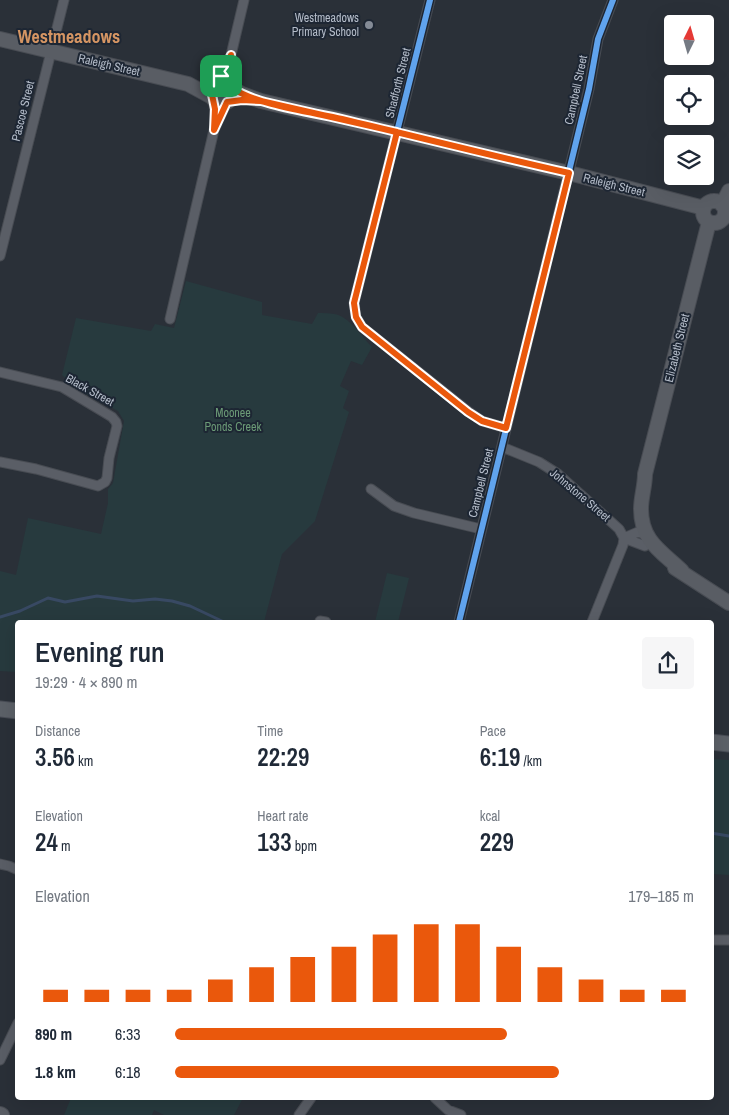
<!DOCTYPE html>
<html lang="en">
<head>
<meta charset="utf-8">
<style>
	:root { --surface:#fff; --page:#f6f6f7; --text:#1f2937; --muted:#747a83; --accent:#ea580c }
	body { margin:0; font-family:"Archivo Narrow",sans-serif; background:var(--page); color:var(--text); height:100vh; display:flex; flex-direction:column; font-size:19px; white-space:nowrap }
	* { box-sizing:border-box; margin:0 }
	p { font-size:16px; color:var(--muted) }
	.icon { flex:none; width:28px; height:28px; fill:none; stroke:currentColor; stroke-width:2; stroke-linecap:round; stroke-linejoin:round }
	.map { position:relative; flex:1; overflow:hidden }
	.drawer { position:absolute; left:15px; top:620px; width:699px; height:480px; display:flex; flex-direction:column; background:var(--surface); border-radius:5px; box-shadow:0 5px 20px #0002 }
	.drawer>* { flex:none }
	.needle { width:32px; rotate:5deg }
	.controls { position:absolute; left:664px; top:15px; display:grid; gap:10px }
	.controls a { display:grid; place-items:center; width:50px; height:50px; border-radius:5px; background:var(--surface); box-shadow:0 5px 20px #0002; font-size:25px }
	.pin { position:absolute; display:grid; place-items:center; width:42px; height:42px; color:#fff; margin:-21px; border-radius:10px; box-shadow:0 2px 8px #0006 }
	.round { display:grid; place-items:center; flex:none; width:52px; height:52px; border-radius:5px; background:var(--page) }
	.head { display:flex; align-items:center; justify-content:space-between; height:85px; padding:0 20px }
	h1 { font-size:28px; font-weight:600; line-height:38px }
	.stats { display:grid; grid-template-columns:repeat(3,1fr); gap:8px; height:85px; padding:5px 20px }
	.stats div { display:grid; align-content:center }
	.stats b { font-size:25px; font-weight:600 }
	.stats small { font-size:14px; font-weight:400 }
	.stats p { font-size:14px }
	.chart { height:140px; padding:10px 20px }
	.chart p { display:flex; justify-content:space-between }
	.chart svg { width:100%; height:90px; margin-top:5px; stroke:var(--accent); stroke-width:6 }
	ul { padding:0 20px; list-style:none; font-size:16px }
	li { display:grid; grid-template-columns:80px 60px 1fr; align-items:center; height:38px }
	li i { height:12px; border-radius:6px; background:var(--accent) }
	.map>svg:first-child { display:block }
	.green { fill:#273a3e }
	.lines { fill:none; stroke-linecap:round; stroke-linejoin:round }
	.stream { stroke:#384963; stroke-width:3 }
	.street-casing { stroke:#484c53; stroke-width:11 }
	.secondary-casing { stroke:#484c53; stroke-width:16 }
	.primary-casing { stroke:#484c55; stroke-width:17 }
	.street { stroke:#5a5e66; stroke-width:9 }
	.secondary { stroke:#595d64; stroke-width:14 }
	.primary { stroke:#5c6168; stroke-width:15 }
	.cycleway-casing { stroke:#1d2633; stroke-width:9 }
	.cycleway { stroke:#60a3ed; stroke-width:6 }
	.route-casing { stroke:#fff; stroke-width:10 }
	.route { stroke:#ea580c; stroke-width:6 }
	.poi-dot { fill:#848b96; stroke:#1d2633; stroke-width:2 }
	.labels { text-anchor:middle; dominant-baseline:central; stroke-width:4; stroke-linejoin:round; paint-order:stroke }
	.poi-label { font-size:12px; fill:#b4bcc9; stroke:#1d2633; text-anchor:end }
	.street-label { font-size:12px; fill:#b4bcc9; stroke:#1d2633 }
	.park-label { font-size:12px; fill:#6b9a76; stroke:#1d2633 }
	.district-label { font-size:18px; font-weight:bold; fill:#d59563; stroke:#1d2633 }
</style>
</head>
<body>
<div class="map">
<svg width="729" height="1115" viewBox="0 0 729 1115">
	<rect width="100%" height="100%" fill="#2a3038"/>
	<path class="green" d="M186 281 262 302V315L312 324 318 313C323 313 329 313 334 314 349 316 361 336 372 347L362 365 351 361 340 386 349 391 343 408 349 412 315 521 282 554 264 622H18L17 672 0 671V571L16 575 28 518 101 534 108 503V489L113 483 124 421 118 411 79 390 62 375 76 318 151 331 155 324 174 328Z
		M387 573 409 578 398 622H375Z
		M711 759 729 760V875L711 874Z
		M71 1098H243L234 1115H164L154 1110 152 1115H64Z"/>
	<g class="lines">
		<path class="stream" d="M0 617 20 611 48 598 65 602 97 596 133 601 155 599 172 601 190 606 224 622
			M711 833 729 836"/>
		<defs>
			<path id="street" d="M430 0 354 303 356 317 362 327 469 412 482 421 506 428
				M217 82 229 60
				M230 85 231 55 244 0
				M214 100 215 122
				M724 217 729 218
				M0 256 64 0
				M170 319 214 130 227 102
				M0 372 62 387 112 417 116 422 117 426 109 458 107 478 105 482 98 486 36 469 0 462
				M502 447 539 462 558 474 619 529 624 538 645 546
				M371 489 394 506 414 513 481 529
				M624 538 638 532 647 535
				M320 621 326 622
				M459 622 589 89 598 39 613 0
				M592 622 623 545 624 538
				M0 864 9 866 18 870
				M711 940H729
				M0 1060 18 1023
				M435 1098 448 1110 461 1115
				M299 1115 311 1098"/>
			<path id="secondary" d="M0 39 188 84 212 97
				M211 92a11 11 0 1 1 22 0a11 11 0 1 1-22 0Z
				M232 88 242 94 261 101 569 173 704 208
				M703 212a11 11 0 1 1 22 0a11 11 0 1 1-22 0Z
				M722 205 729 191
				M675 568 729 603
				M682 571C661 551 641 541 641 509 641 497 645 486 645 474L709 222
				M0 1114 2 1115"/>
			<path id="primary" d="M0 709 18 711
				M711 742 729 744"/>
		</defs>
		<use href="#street" class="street-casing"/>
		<use href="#secondary" class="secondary-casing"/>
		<use href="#primary" class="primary-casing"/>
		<use href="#street" class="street"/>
		<use href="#secondary" class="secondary"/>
		<use href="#primary" class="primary"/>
		<defs>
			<path id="cycleway" d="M430 0 354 303 356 317 362 327 469 412 482 421 506 428
				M459 622 589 89 598 39 613 0"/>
		</defs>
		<use href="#cycleway" class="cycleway-casing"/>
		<use href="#cycleway" class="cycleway"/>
	</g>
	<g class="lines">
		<defs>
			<path id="route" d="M221 76 211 90 215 109 214 130 227 102 242 100 261 101 397 132 354 303 356 317 362 327 468 412 482 421 506 428 569 173C493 156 418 137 342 119 311 112 257 105 232 88L230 78 231 55 221 76"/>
		</defs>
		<use href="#route" class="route-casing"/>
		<use href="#route" class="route"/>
	</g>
	<circle class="poi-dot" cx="369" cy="25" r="5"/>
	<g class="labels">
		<g class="poi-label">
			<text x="359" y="18">Westmeadows<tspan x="359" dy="14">Primary School</tspan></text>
		</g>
		<g class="street-label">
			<text transform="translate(109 65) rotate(13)">Raleigh Street</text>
			<text transform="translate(398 83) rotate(-76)">Shadforth Street</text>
			<text transform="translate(576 90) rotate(-78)">Campbell Street</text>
			<text transform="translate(23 111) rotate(-76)">Pascoe Street</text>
			<text transform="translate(614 185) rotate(14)">Raleigh Street</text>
			<text transform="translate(677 348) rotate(-76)">Elizabeth Street</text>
			<text transform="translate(90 390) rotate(29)">Black Street</text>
			<text transform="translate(481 483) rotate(-76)">Campbell Street</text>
			<text transform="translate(580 495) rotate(40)">Johnstone Street</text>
		</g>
		<g class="park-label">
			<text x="233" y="413">Moonee<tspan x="233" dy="14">Ponds Creek</tspan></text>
		</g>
		<g class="district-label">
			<text x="69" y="36">Westmeadows</text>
		</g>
	</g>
</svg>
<div class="controls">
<a><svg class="needle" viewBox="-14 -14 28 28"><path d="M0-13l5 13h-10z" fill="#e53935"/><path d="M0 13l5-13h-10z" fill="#747a83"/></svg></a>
<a><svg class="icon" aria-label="locate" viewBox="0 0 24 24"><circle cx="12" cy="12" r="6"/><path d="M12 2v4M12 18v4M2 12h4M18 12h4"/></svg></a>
<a><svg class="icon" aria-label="layers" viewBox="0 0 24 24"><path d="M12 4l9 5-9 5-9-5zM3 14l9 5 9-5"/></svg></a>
</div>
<div class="pin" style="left:221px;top:76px;background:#1e9e55"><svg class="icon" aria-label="arrive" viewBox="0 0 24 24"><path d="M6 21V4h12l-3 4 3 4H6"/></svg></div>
<section class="drawer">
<div class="head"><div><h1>Evening run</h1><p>19:29 · 4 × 890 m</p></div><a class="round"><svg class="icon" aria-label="share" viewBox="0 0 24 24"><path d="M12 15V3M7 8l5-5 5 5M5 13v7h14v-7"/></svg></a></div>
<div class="stats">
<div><p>Distance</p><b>3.56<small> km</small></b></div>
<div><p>Time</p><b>22:29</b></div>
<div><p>Pace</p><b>6:19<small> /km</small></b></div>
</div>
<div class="stats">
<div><p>Elevation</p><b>24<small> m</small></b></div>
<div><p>Heart rate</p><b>133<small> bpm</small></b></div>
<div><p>kcal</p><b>229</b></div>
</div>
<div class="chart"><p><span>Elevation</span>179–185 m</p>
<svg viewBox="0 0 160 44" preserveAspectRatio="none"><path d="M5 44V38M15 44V38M25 44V38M35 44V38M45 44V33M55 44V27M65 44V22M75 44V17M85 44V11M95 44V6M105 44V6M115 44V17M125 44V27M135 44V33M145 44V38M155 44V38"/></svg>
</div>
<ul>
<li><b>890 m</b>6:33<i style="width:64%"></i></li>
<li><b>1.8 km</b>6:18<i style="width:74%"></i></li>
</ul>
</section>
</div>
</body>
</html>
